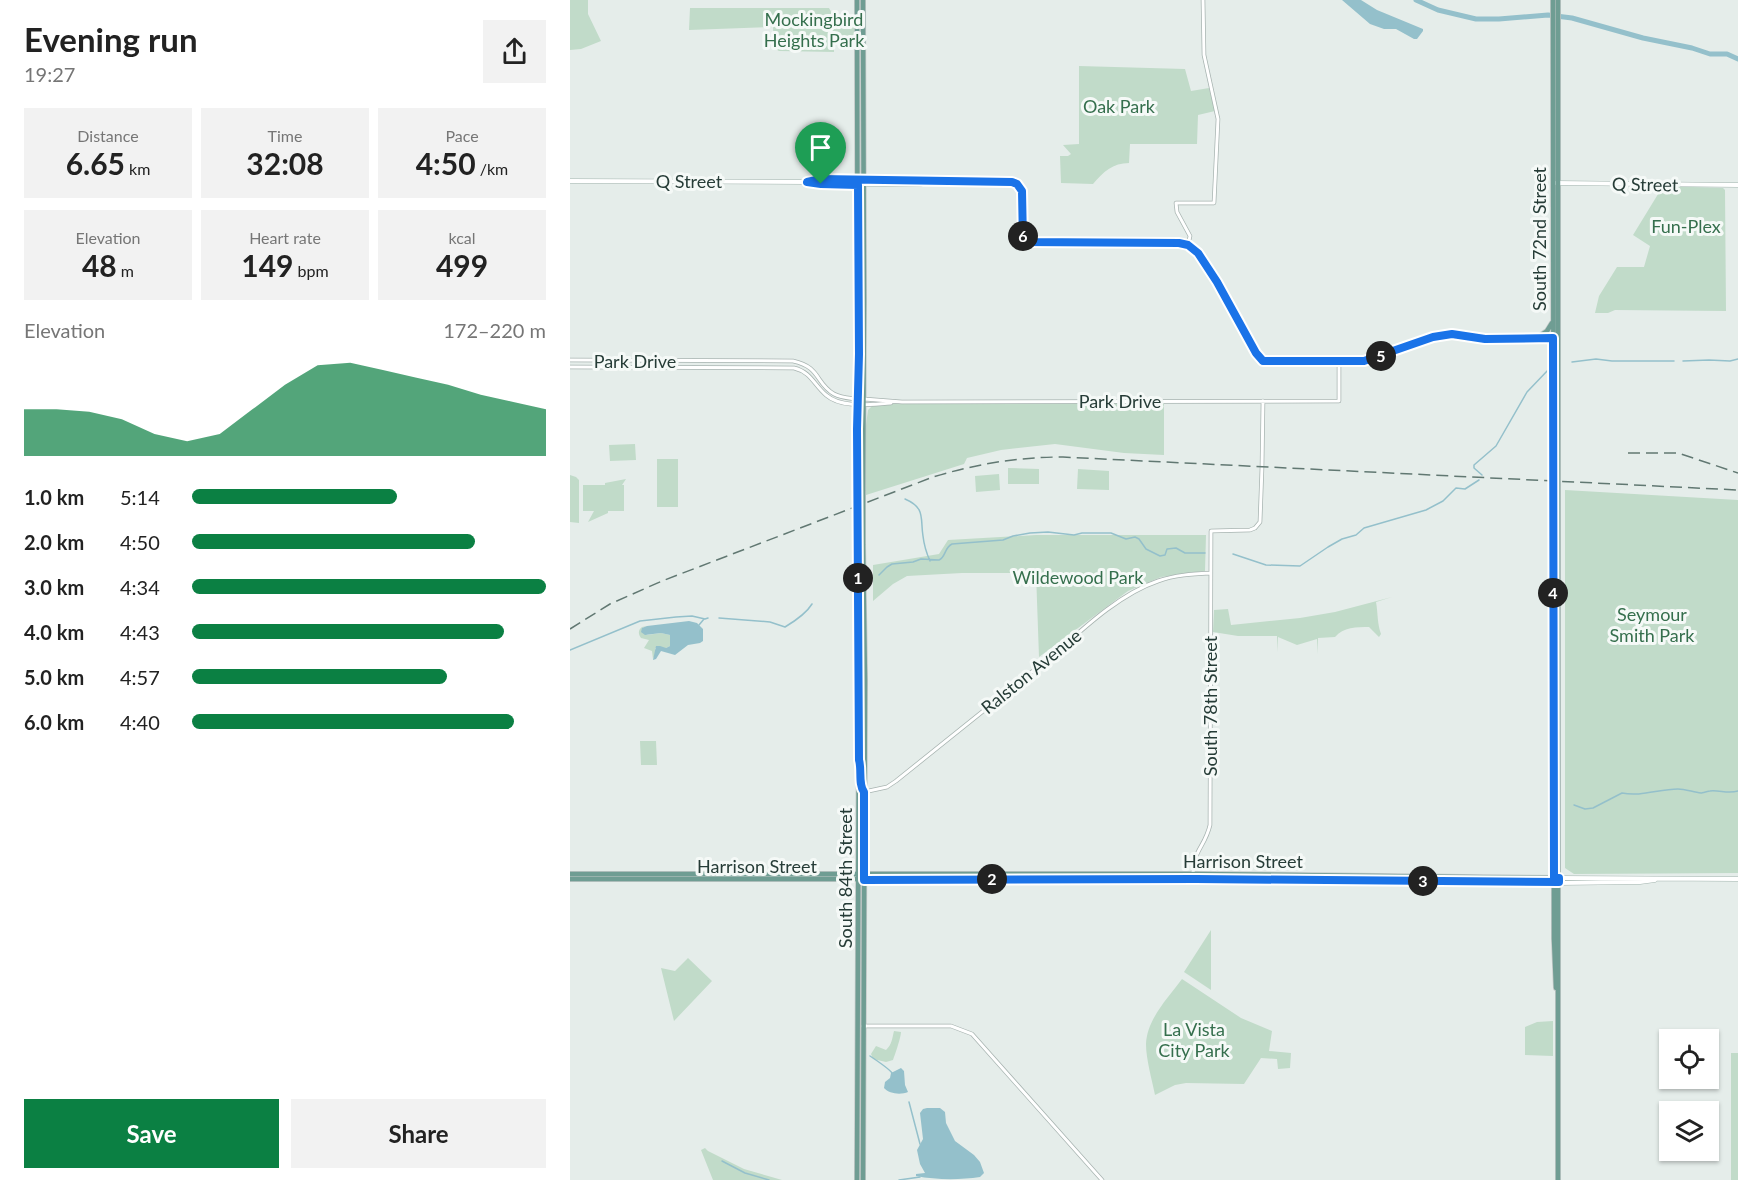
<!DOCTYPE html>
<html lang="en">
<head>
<meta charset="utf-8">
<style>
	:root { --surface:#fff; --page:#f2f2f2; --text:#222; --muted:#767676; --accent:#0b8043 }
	body { margin:0; font-family:Lato,sans-serif; background:var(--page); color:var(--text); height:100vh; display:flex; flex-direction:column; font-size:22px; white-space:nowrap }
	* { box-sizing:border-box; margin:0 }
	p { font-size:20px; color:var(--muted) }
	.icon { flex:none; width:33px; height:33px; fill:none; stroke:currentColor; stroke-width:2; stroke-linecap:round; stroke-linejoin:round }
	.map { position:relative; flex:1; overflow:hidden }
	.side { display:flex; flex-direction:column; background:var(--surface); width:570px }
	.side>* { flex:none }
	.fabs { position:absolute; left:1089px; top:1029px; display:grid; gap:12px }
	.fabs a { display:grid; place-items:center; width:60px; height:60px; border-radius:0px; background:var(--surface); box-shadow:0 2px 4px #0004; font-size:30px }
	.pin { position:absolute; display:grid; place-items:center; width:51px; height:51px; color:#fff; margin:-62px -26px; border-radius:50% 50% 50% 0; rotate:-45deg; box-shadow:0 0 6px #0007 }
	.pin .icon { rotate:45deg }
	.km { position:absolute; width:30px; height:30px; margin:-15px; border-radius:50%; background:#222; color:#fff; font-size:16px; line-height:30px; text-align:center }
	.round { display:grid; place-items:center; flex:none; width:63px; height:63px; border-radius:0px; background:var(--page) }
	.headline { display:flex; align-items:center; justify-content:space-between; height:102px; padding:0 24px }
	h1 { font-size:33px; font-weight:700; line-height:45px }
	.stats { display:grid; grid-template-columns:repeat(3,1fr); gap:9px; height:102px; padding:6px 24px }
	.stats div { display:grid; align-content:center; border-radius:0px; background:var(--page); text-align:center }
	.stats b { font-size:30px; font-weight:700 }
	.stats small { font-size:16px; font-weight:400 }
	.stats p { font-size:16px }
	.chart { height:168px; padding:12px 24px }
	.chart p { display:flex; justify-content:space-between }
	.chart svg { width:100%; height:108px; margin-top:6px; fill:var(--accent); opacity:.7 }
	.action { display:flex; gap:12px; margin-top:auto; padding:12px 24px }
	.action a { flex:1; height:69px; border-radius:0px; background:var(--accent); color:#fff; font-size:24px; font-weight:700; line-height:69px; text-align:center }
	.action a+a { background:var(--page); color:var(--text) }
	ul { padding:0 24px; list-style:none; font-size:20px }
	li { display:grid; grid-template-columns:96px 72px 1fr; align-items:center; height:45px }
	li i { height:15px; border-radius:8px; background:var(--accent) }
	main { display:flex; flex:1; min-height:0 }
	.map>svg:first-child { display:block }
	.green { fill:#c1dbc9 }
	.water { fill:#94c0cb }
	.lines { fill:none; stroke-linecap:round; stroke-linejoin:round }
	.stream { stroke:#94c0cb; stroke-width:1.5 }
	.river { stroke:#94c0cb; stroke-width:5 }
	.tertiary-casing { stroke:#a8b4b1; stroke-width:4.5 }
	.secondary-casing { stroke:#a2b4ae; stroke-width:5 }
	.primary-casing { stroke:#c2c8c7; stroke-width:6 }
	.tertiary { stroke:#fff; stroke-width:3 }
	.secondary { stroke:#fff; stroke-width:4 }
	.primary { stroke:#6f9d93; stroke-width:4.5 }
	.rail { stroke:#617872; stroke-width:1.5; stroke-dasharray:12 6; stroke-linecap:butt }
	.primary-bridge-casing { stroke:#c2c8c7; stroke-width:6; stroke-linecap:butt }
	.primary-bridge { stroke:#6f9d93; stroke-width:4.5 }
	.route-casing { stroke:#fff; stroke-width:12 }
	.route { stroke:#1a73e8; stroke-width:8 }
	.labels { text-anchor:middle; dominant-baseline:central; stroke-width:6; stroke-linejoin:round; paint-order:stroke }
	.park-label { font-size:18px; fill:#356f4d; stroke:#f5f9f7 }
	.street-label { font-size:18px; fill:#263c37; stroke:#f5f9f7 }
</style>
</head>
<body>
<main>
<section class="side">
<div class="headline"><div><h1>Evening run</h1><p>19:27</p></div><a class="round"><svg class="icon" aria-label="share" viewBox="0 0 24 24"><path d="M12 15V3M7 8l5-5 5 5M5 13v7h14v-7"/></svg></a></div>
<div class="stats">
<div><p>Distance</p><b>6.65<small> km</small></b></div>
<div><p>Time</p><b>32:08</b></div>
<div><p>Pace</p><b>4:50<small> /km</small></b></div>
</div>
<div class="stats">
<div><p>Elevation</p><b>48<small> m</small></b></div>
<div><p>Heart rate</p><b>149<small> bpm</small></b></div>
<div><p>kcal</p><b>499</b></div>
</div>
<div class="chart"><p><span>Elevation</span>172–220 m</p>
<svg viewBox="0 0 160 44" preserveAspectRatio="none"><path d="M0 44V25L10 25L20 26L30 29L40 35L50 38L60 35L70 25L80 15L90 7L100 6L110 9L120 12L130 15L140 19L150 22L160 25V44z"/></svg>
</div>
<ul>
<li><b>1.0 km</b>5:14<i style="width:58%"></i></li>
<li><b>2.0 km</b>4:50<i style="width:80%"></i></li>
<li><b>3.0 km</b>4:34<i style="width:100%"></i></li>
<li><b>4.0 km</b>4:43<i style="width:88%"></i></li>
<li><b>5.0 km</b>4:57<i style="width:72%"></i></li>
<li><b>6.0 km</b>4:40<i style="width:91%"></i></li>
</ul>
<div class="action"><a>Save</a><a>Share</a></div>
</section>
<div class="map">
<svg width="1168" height="1180" viewBox="0 0 1168 1180">
	<rect width="100%" height="100%" fill="#e5edea"/>
	<path class="green" d="M0 0H18V14L31 41 11 49 0 50Z
		M120 8H259L268 24H285L284 43H264V52L209 51 204 48 203 27 119 30Z
		M509 66 615 69 621 91 639 88 645 111 628 115 627 144H560L559 163C543 163 533 172 523 184L491 183 490 156H498L501 154 493 145 509 144Z
		M1093 186 1153 188 1155 190 1156 311 1045 310 1038 313H1025L1029 296 1047 267H1074L1080 246 1063 235Z
		M594 402V455L554 453 485 444 431 450 397 458 394 464 296 495V425L298 410 304 404Z
		M65 444 66 460 40 461 39 445Z
		M87 459H108V507H87Z
		M438 468 469 469V484H438Z
		M508 469 539 471V490L507 489Z
		M429 474 430 490 406 492 405 476Z
		M0 475 6 477 9 480V523L0 522Z
		M56 479 52 485H54V511H38V513L18 522 24 511H13V485H35V483Z
		M995 490 1168 500V873L1004 874 995 868Z
		M466 535H636L635 571 591 577 558 591 469 657 466 573H392L337 576 323 584 303 601V565L369 554 378 540Z
		M822 597 806 602C808 613 807 623 811 634H828H811L809 637 799 627C787 627 773 627 765 637L748 638V654L747 639 727 645 708 637 707 652V636H668L643 632 644 610 658 609 661 625 730 618 765 612Z
		M77 626 72 628 77 635 91 633 100 635V646L96 648H85L86 652 83 659 82 651 74 648 79 640 71 638C68 634 68 630 72 627Z
		M70 741H86L87 765H71Z
		M641 930V990L614 972Z
		M118 958 142 981 104 1021 91 968 105 971Z
		M612 979 671 1018 702 1031 699 1051 721 1053 720 1068 708 1069 707 1059 691 1058 674 1084 616 1083 605 1085 585 1095C582 1080 576 1059 576 1044 577 1019 598 998 612 979Z
		M983 1021V1056L955 1055V1027L967 1022Z
		M324 1031 331 1032C331 1037 325 1055 323 1060L316 1062 303 1059 301 1054 306 1046 316 1050C322 1044 322 1039 324 1031Z
		M1161 1053H1168V1180H1161Z
		M135 1148 138 1151 174 1169 212 1180H143L131 1150Z"/>
	<path class="water" d="M772 0H791L807 10 853 29V31L847 39H844L826 29H814L800 24Z
		M119 621 127 623 133 629V641L130 643 118 645 105 655 91 651 86 659 83 660 86 646H90L96 648 100 646V635L91 633 75 635 71 632 72 628 77 626Z
		M331 1068 334 1071 335 1085 338 1092C331 1095 319 1094 314 1088L315 1082 320 1078 321 1073Z
		M357 1108H370L375 1112 376 1123 385 1141 404 1155 410 1162 414 1173 410 1177C390 1180 366 1180 346 1176V1174L355 1173 350 1164 347 1150 353 1139 350 1113 353 1109Z"/>
	<g class="lines">
		<path class="stream" d="M1113 361 1139 360 1160 361 1168 359
			M1002 362 1026 359 1042 361H1104
			M912 475 904 468V465L926 446 957 392 979 369
			M335 499C356 508 350 518 353 536 354 545 356 552 360 561
			M663 554 696 565 730 566 758 547 772 539 786 535 794 528 856 510 873 501 886 488 895 489 909 480
			M309 575 317 567 322 564 343 562 351 559 369 560C376 557 374 548 382 544L433 540 443 536 460 533 478 532 504 535 512 533H541L556 539 565 537 569 539 576 549 590 556 595 555 597 549 606 548 615 553H635
			M149 618 200 622 215 627C225 621 236 614 242 604
			M129 625 134 619
			M0 650 70 621 106 617 122 616 135 619 138 618
			M1004 805 1015 809 1023 808 1052 793C1071 797 1089 789 1108 789 1115 789 1123 792 1131 793 1132 793 1139 791 1140 791 1150 790 1158 794 1168 791
			M300 1056C303 1058 319 1069 322 1073
			M339 1102 350 1144
			M152 1161 175 1173 199 1180
			M329 1180 350 1177"/>
		<path class="river" d="M846 0 868 10 906 19H929L978 15 1002 18 1073 38 1122 48 1140 54H1157L1168 59"/>
		<defs>
			<path id="tertiary" d="M618 245 620 236 607 212 606 203H644L648 119 634 55 633 0
				M0 360 223 361C251 367 245 383 264 394 271 398 280 398 287 399
				M0 367 224 368C241 372 244 385 256 395 272 409 302 404 321 403
				M294 399 332 402 769 401V361
				M294 792 317 787 326 781 488 651C517 625 552 593 588 581 605 575 622 574 640 573
				M623 875C623 850 635 847 640 825L641 531 680 530 685 528 690 522 692 467 693 401
				M293 1026H381L402 1034 532 1180"/>
			<path id="secondary" d="M0 181 237 182 251 184H351
				M237 182 251 179 442 182 447 184 452 191 453 242 609 243 618 245 629 253 647 282 685 353 693 361H794L863 337 881 334 921 339 985 337
				M986 183 1168 185
				M989 878 1168 879
				M989 883 1070 882 1085 880"/>
			<path id="primary" d="M287 0 288 491
				M293 0 294 301 293 491
				M983 0 984 939 986 988
				M988 0V1180
				M968 337 977 331 982 323
				M0 874H623L987 878
				M0 879H626L984 883
				M287 1180 289 707 288 543
				M293 1180 295 680 293 544"/>
		</defs>
		<use href="#tertiary" class="tertiary-casing"/>
		<use href="#secondary" class="secondary-casing"/>
		<use href="#primary" class="primary-casing"/>
		<use href="#tertiary" class="tertiary"/>
		<use href="#secondary" class="secondary"/>
		<use href="#primary" class="primary"/>
		<path class="rail" d="M1058 453H1108L1168 473
			M0 629 40 604 92 581 363 477C406 464 448 457 493 457L1168 490"/>
		<defs>
			<path id="primary-bridge" d="M288 491V543
				M293 491V544"/>
		</defs>
		<use href="#primary-bridge" class="primary-bridge-casing"/>
		<use href="#primary-bridge" class="primary-bridge"/>
	</g>
	<g class="lines">
		<defs>
			<path id="route" d="M251 179 442 182 447 184 452 191 453 242 609 243 618 245 628 253 647 282 686 353 693 361H794L863 337 882 334 915 339 983 338 984 878H989V882L626 879 294 880V792C288 784 292 770 289 760L287 429 289 354 288 185 251 184 237 182Z"/>
		</defs>
		<use href="#route" class="route-casing"/>
		<use href="#route" class="route"/>
	</g>
	<g class="labels">
		<g class="park-label">
			<text x="244" y="19">Mockingbird<tspan x="244" dy="21">Heights Park</tspan></text>
			<text x="549" y="106">Oak Park</text>
			<text x="1116" y="226">Fun-Plex</text>
			<text x="508" y="577">Wildewood Park</text>
			<text x="1082" y="614">Seymour<tspan x="1082" dy="21">Smith Park</tspan></text>
			<text x="624" y="1029">La Vista<tspan x="624" dy="21">City Park</tspan></text>
		</g>
		<g class="street-label">
			<text x="119" y="181">Q Street</text>
			<text transform="translate(1075 184) rotate(1)">Q Street</text>
			<text transform="translate(969 239) rotate(-90)">South 72nd Street</text>
			<text x="65" y="361">Park Drive</text>
			<text x="550" y="401">Park Drive</text>
			<text transform="translate(461 671) rotate(-39)">Ralston Avenue</text>
			<text transform="translate(640 706) rotate(-90)">South 78th Street</text>
			<text x="673" y="861">Harrison Street</text>
			<text x="187" y="866">Harrison Street</text>
			<text transform="translate(275 878) rotate(-90)">South 84th Street</text>
		</g>
	</g>
</svg>
<div class="fabs">
<a><svg class="icon" aria-label="locate" viewBox="0 0 24 24"><circle cx="12" cy="12" r="6"/><path d="M12 2v4M12 18v4M2 12h4M18 12h4"/></svg></a>
<a><svg class="icon" aria-label="layers" viewBox="0 0 24 24"><path d="M12 4l9 5-9 5-9-5zM3 14l9 5 9-5"/></svg></a>
</div>
<div class="pin" style="left:251px;top:184px;background:#1e9e55"><svg class="icon" aria-label="arrive" viewBox="0 0 24 24"><path d="M6 21V4h12l-3 4 3 4H6"/></svg></div>
<b class="km" style="left:288px;top:578px">1</b>
<b class="km" style="left:422px;top:879px">2</b>
<b class="km" style="left:853px;top:881px">3</b>
<b class="km" style="left:983px;top:593px">4</b>
<b class="km" style="left:811px;top:356px">5</b>
<b class="km" style="left:453px;top:236px">6</b>
</div>
</main>
</body>
</html>
